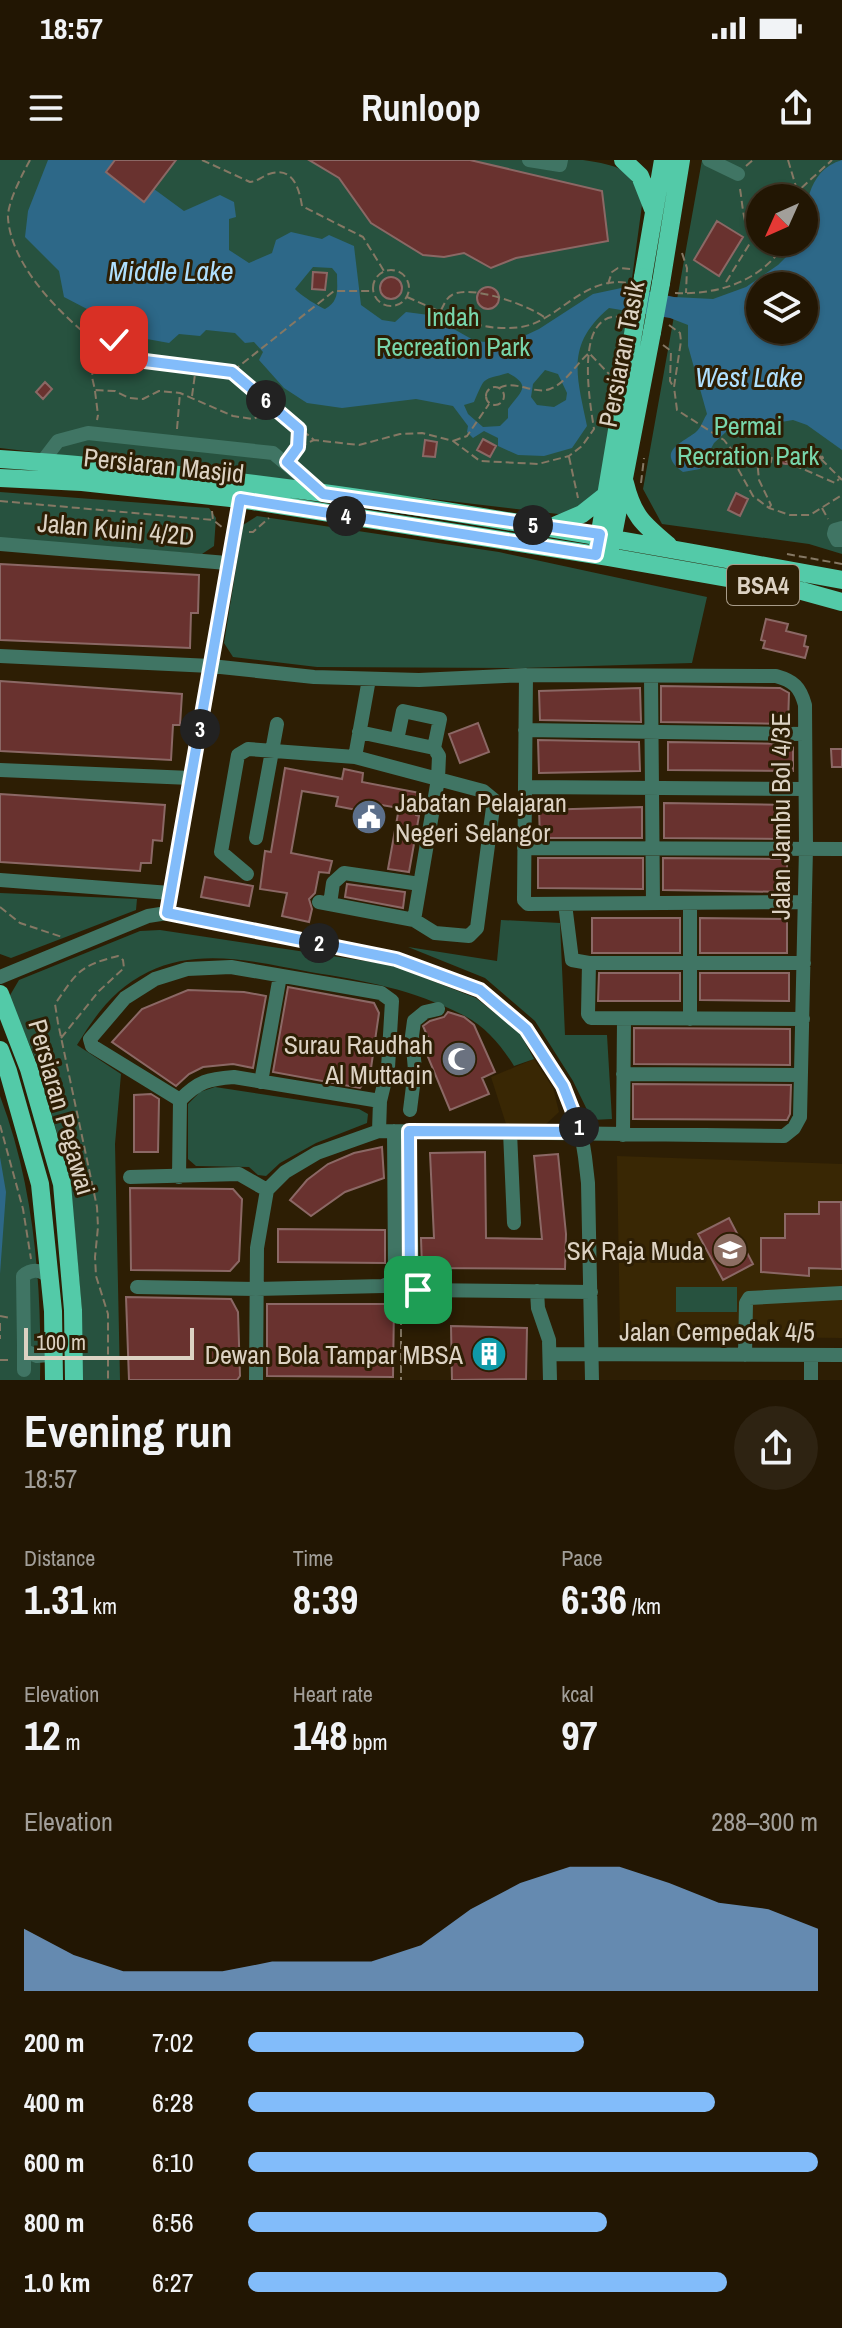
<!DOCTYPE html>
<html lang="en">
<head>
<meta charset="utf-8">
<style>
	:root { --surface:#221603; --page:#2e2312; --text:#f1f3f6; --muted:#a29f9a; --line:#3f3525; --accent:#82bcfa }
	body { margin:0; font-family:"Archivo Narrow",sans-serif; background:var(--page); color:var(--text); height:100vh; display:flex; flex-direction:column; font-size:30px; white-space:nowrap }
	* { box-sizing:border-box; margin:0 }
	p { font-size:26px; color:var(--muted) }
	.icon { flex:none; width:44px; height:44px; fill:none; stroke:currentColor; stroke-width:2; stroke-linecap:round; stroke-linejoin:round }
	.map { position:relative; height:1220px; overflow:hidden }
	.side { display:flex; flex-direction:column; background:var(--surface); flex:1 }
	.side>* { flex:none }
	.needle { width:52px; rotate:225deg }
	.fabs { position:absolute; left:746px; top:24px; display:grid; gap:16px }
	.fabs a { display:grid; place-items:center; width:72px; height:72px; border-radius:50%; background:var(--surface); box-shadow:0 2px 6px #0004,0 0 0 2px var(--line); font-size:40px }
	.scale { position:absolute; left:24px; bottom:20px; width:170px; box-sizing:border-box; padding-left:8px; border:4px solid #dcd2c3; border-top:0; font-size:22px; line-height:28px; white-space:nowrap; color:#dcd2c3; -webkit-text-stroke:6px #2d1e04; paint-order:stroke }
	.pin { position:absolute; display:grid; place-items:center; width:68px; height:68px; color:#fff; margin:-34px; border-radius:16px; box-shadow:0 4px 12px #0006 }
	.km { position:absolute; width:40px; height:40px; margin:-20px; border-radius:50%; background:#222; color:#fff; font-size:22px; line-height:40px; text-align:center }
	.round { display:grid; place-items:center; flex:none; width:84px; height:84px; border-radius:42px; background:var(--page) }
	.headline { display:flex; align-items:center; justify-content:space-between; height:136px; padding:0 24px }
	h1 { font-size:44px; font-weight:700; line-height:60px }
	.figures { display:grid; grid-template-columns:repeat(3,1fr); gap:12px; height:136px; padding:8px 24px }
	.figures div { display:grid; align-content:center }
	.figures b { font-size:40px; font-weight:700 }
	.figures small { font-size:22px; font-weight:400 }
	.figures p { font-size:22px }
	.chart { height:224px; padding:16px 24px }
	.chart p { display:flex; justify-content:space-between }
	.chart svg { width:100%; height:144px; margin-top:8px; fill:var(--accent); opacity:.7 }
	ul { padding:0 24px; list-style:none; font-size:26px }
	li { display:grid; grid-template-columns:128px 96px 1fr; align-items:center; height:60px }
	li i { height:20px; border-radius:10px; background:var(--accent) }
	.status { display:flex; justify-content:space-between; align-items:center; height:56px; padding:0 40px; background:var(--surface); direction:ltr }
	.status svg { height:22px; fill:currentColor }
	header { display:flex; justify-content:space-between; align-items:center; height:104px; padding:0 24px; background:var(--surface); font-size:36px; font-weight:700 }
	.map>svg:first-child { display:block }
	.built { fill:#392704 }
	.green { fill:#27523f; fill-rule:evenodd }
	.water { fill:#2d6888; fill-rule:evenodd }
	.building { fill:#69322f; stroke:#8b6865; stroke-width:2 }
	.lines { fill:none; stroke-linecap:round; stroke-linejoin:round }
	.path { stroke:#857864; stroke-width:2; stroke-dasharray:8 4; stroke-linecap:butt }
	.minor { stroke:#407564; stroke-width:14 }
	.major { stroke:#53caa8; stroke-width:18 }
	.major-bridge { stroke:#53caa8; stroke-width:18 }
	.route-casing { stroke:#fff; stroke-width:16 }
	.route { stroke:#82bcfa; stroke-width:10 }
	.labels { text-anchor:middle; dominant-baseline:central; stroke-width:6; stroke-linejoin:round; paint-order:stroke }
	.shield { fill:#2d1e04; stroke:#a89c8a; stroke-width:2 }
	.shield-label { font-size:24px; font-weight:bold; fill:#dcd2c3 }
	.park-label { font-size:26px; fill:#78d6ab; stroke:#2d1e04 }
	.street-label { font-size:26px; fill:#dcd2c3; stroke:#2d1e04 }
	.poi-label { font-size:26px; fill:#dcd2c3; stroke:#2d1e04; text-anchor:end }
	.water-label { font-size:28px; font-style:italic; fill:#afe0ff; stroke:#2d1e04 }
</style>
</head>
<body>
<div class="status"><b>18:57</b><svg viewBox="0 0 49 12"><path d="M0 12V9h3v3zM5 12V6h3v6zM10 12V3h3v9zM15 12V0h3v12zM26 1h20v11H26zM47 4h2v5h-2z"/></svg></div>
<header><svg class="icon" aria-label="menu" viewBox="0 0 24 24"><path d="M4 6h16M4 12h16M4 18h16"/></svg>Runloop<svg class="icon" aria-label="share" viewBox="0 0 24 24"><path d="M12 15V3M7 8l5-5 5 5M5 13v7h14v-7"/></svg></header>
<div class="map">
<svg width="842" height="1220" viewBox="0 0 842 1220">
	<rect width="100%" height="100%" fill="#2d1e04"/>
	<path class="built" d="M534 899 553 928 559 952 543 967 506 964 491 917Z
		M617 996 842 1004V1178L620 1175Z"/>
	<path class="green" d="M0 0H583C619 6 632 7 642 45L603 331 579 352 558 354 0 288Z
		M702 0H842V394L809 384 662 364 643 329ZM760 38H804V82H760ZM760 126H804V170H760Z
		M0 332 209 348 216 358 214 386 202 394 0 380Z
		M257 356 499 392 707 437 692 503 522 508 317 507 233 497 224 483 243 365Z
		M0 733 137 739 136 750 11 798 0 794Z
		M501 760 560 763 565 875H607L612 959 592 960 573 921 535 861 485 818 408 787 497 801Z
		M160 770 392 805 476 838 520 873 534 899 514 906C501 885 485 866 463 855 411 829 366 821 310 812 257 802 199 787 148 812 115 828 96 854 77 885L121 914 115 984 120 1220H82V1150L70 1021 39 907 9 837 19 820 140 771Z
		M215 927 359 949 368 954 367 963 316 983 280 1003 266 1016 258 1015 249 1007 196 1006 188 999V944L200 932Z
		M0 936C34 1026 42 1124 40 1220H0Z
		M676 1127H737V1152H676Z"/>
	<path class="water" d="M48 0H115L106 12 144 42 154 29 184 51 220 35 234 42 236 57 229 59V90L249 103 272 93 276 80 291 72 322 79 329 75 354 86 361 145 382 160 395 162 406 152 429 155 475 181 507 184 539 169 593 134 626 127 674 137 713 139 746 127 778 105 796 87 797 82H804C804 52 806 10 842 0V290L807 265 793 260 727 271 714 283 700 309 683 312C655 292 682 283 696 272 701 268 703 260 707 254L688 186V165L670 158 609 148C565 185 577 216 587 266L572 288 544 296 518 295 498 286V278L484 271 473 278 467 272 468 266 453 246 416 239 342 248 307 243 284 228 259 200 263 192 254 182 245 183 235 173 206 170 200 176 179 174 169 183 136 177C125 152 115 143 87 149L64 137 59 111 25 77 28 51ZM313 107 332 108 337 114C337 129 340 141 325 149 319 147 299 134 295 129ZM760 126H804V170H760ZM545 210 558 214 567 233 566 240 554 247 537 245 531 237 533 224ZM508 213C533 226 520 232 508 249V258L500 266 483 267 468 254 464 245 474 242C486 215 481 221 508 213Z
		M0 997 6 1032 0 1114Z"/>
	<path class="building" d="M115 0H176L144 42 106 12Z
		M309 0H470L602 31 608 81 516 98 491 108 464 93 444 97 423 95 371 63 339 18Z
		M717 61 743 77 719 116 694 100Z
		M313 112 327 113 325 130 312 129Z
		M380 128a11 11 0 1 1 22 0a11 11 0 1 1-22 0Z
		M477 138a11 11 0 1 1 22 0a11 11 0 1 1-22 0Z
		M45 222 52 229 43 239 36 232Z
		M483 279 496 286 490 297 477 290Z
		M425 280 437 282 435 297 423 296Z
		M779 297a7 7 0 1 1 14 0a7 7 0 1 1-14 0Z
		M736 333 748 339 740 356 728 350Z
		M0 404 199 415 198 453H191L190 488 0 480Z
		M766 459 788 464 786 471 806 476 804 486 808 487 805 498 763 488 765 481 761 480Z
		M0 521 182 534 180 565H173L171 600 0 591Z
		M661 526 780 528 789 533 788 564 661 562Z
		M640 528 641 562 540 560 539 531Z
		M478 563 489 592 460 603 449 574Z
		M538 580 639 582 640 611 539 613Z
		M668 582 793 584V611L668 610Z
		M831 589H842V607H832Z
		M285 608 342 619 344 609 363 613 362 622 420 633 416 655 419 656 409 712 388 709 399 648 364 642 362 651 336 646 338 637 302 631 291 693 332 701 329 713 319 712 315 733 309 739 312 749 309 762 282 756 287 733 260 729 265 691 271 692Z
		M0 634 165 645 162 681 153 680 151 703H141L140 711 0 702Z
		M664 643 789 645V679L664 678Z
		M642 647V678H540L539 650Z
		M538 698H643V729L538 728Z
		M663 698 787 699V732L663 730Z
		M205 717 253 726 249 746 201 737Z
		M347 724 405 732 403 748 345 737Z
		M592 758H680V793H592Z
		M700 758 787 759V793H700Z
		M599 813H680V841H598Z
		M700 813H789V841L700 840Z
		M288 827 374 843 379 853 370 915 360 928 273 912Z
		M188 830 244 832 266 836 253 908 233 904 203 907 189 914 176 926 112 882 142 849Z
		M448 852 464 857 474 865 495 912 482 918 489 934 450 950 423 885 430 882 423 866 430 861 444 857Z
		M634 868 790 869V905L634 904Z
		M633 924 791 925 790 954 787 960 633 959Z
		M151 934 159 939 158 992H134V935Z
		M382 987 384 1018 345 1032 311 1056 290 1040 307 1020 328 1004 354 993Z
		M485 992 486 1078 542 1079 534 996 558 994 566 1074 565 1109 422 1108 421 1078H434L430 993Z
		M130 1028 233 1029 242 1039 239 1101 230 1111 131 1110Z
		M819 1042H841L842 1109 809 1108V1116L761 1112V1078H785V1054H819Z
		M729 1058 753 1104 723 1120 698 1074Z
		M278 1069 385 1070V1103L278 1102Z
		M126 1137 231 1139 238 1152 240 1216 237 1220H129Z
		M267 1144H394L393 1217 267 1216Z
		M451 1166 527 1168 526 1219 452 1220Z"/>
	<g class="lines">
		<path class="path" d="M30 0C23 13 7 43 8 58 11 102 53 147 86 174
			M202 0 250 22C258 21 261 17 269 14 293 6 299 28 302 46L363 77 384 111
			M788 0 797 30
			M746 6 753 0
			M740 29C743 45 743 75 759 85 764 88 773 90 778 92
			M797 38V32L832 0
			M682 93 687 108 686 133
			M373 128a18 18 0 1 1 36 0a18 18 0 1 1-36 0Z
			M726 122 752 80
			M608 124 612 112 618 108 631 109
			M675 133C719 135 762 121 786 82
			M407 137C444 153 479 173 521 167 557 162 584 115 628 123
			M441 150C444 145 446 138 452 135 470 124 528 145 544 157
			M669 165 680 173 681 181 674 227 677 250 724 280 732 290 738 309 753 336 769 348 790 355H810L842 335
			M84 181a15 15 0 1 1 30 0a15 15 0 1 1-30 0Z
			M663 185 671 191 670 221 673 226
			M110 191 129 199 232 212 314 280 359 285 400 274 422 273 453 281 480 301 538 304 569 296 582 286 594 269C590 243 573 150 622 157
			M94 195 92 217 95 230 115 231 129 238 143 239 159 231 180 233 233 256 253 259 275 249
			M233 211 334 131H373
			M486 236a9 9 0 1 1 18 0a9 9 0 1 1-18 0Z
			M499 228C514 219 534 235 550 229 565 224 577 203 589 193L609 214
			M95 231 98 255 97 260
			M192 236 196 207
			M177 269 180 233
			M453 281 467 276 489 244
			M299 287 314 280
			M293 294 298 287 299 270
			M822 296 823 298H820V297Z
			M569 297 578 338
			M821 299 842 320
			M761 305 770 306 772 297
			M794 305 835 323 839 319
			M758 308 766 301 767 294
			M641 323 644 298
			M0 341 213 360
			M769 348 771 345 759 320 757 299 767 293 793 304 820 298
			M822 348 828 359
			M212 351 213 360 223 368
			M249 372H253L269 358
			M787 394 842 404
			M0 747 20 763 62 777
			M61 878 99 831 124 808 123 800 118 796C79 806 78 811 55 844L58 863 97 1047 98 1067 95 1097 96 1116 108 1154V1220
			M0 965 23 1049 31 1099
			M401 1133V1220
			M0 1156 11 1158
			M0 1163V1179
			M0 1200H11"/>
		<path class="minor" d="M529 0 560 5 561 0
			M709 0 738 14
			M42 302 58 281 88 273 273 293 322 334
			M842 368 835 370 834 374 837 380H842
			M0 384 227 403
			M0 496 211 506 314 517 419 520 526 515 776 516C794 521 800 527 805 545L806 688 800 957 794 968 784 976 379 971 317 993 285 1012 267 1030 257 1088 256 1220
			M526 515 524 740 528 744 805 742
			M651 516 653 743
			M525 570 805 574
			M359 572 434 588
			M397 580 403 551 440 559 434 588 439 596 438 619 414 760
			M355 597 369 519
			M0 610 191 618
			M525 627 805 629
			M256 678 277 564
			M524 688 842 689
			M247 714 221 692 238 595 248 589 355 597 483 631 494 640 477 768 469 776 435 773 414 760 319 742
			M0 720 170 733
			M690 743V859
			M330 744 333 723 344 713 420 724
			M565 744 572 800 589 803 588 854 591 858 803 859
			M167 753 240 339
			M589 803H804
			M0 817 148 756 167 753 396 799 480 830 526 869 563 926 581 972 585 997 588 1023 592 1220
			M623 914 801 915
			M261 922 280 816
			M180 940 92 886 90 879 125 838 155 819 187 809 231 807 381 833 392 841 388 908 380 941 379 971
			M410 950 415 910 412 876 414 861 425 852 438 849
			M409 971 412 1127 418 1130 591 1132
			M510 972 514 1063
			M623 975 624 860
			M130 1017 239 1014 267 1030
			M179 1017 180 940C199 921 208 919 234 917L380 941
			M49 1116C40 1110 32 1108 23 1116L24 1186 25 1191 37 1196 48 1195 53 1189
			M137 1127 256 1129 383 1126 390 1123 395 1111 394 971
			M537 1131 538 1148 549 1180 550 1220
			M24 1186V1210
			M550 1194 842 1195
			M745 1195 746 1143 749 1138 842 1133
			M811 1195V1220"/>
		<path class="major" d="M623 0 640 16 653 49
			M643 117 663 0
			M661 123 681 0
			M0 299C283 318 563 369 842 420
			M0 318 82 322 240 339 609 397 802 431 842 442
			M625 323C633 356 643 364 668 385
			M554 366 582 354 606 335
			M598 384 634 168
			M611 386 652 172
			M0 834 29 909 62 1024 73 1150 74 1220
			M0 890 8 911 40 1024 53 1151 54 1220"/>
		<path class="major-bridge" d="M634 168 643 117
			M652 172 661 123"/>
	</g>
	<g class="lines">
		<defs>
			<path id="route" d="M114 180 110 191 129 199 232 212 299 269 298 287 287 302 323 334 600 374 596 395 240 339 167 753 396 799 480 830 526 869 563 926 581 972 409 971 410 1123 418 1130"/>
		</defs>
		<use href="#route" class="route-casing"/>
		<use href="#route" class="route"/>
	</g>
	<defs>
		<symbol id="civic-disc" viewBox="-11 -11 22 22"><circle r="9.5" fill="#5c6f8a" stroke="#2d1e04"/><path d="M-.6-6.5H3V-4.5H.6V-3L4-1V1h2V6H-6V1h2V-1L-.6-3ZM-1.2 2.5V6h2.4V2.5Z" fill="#fff"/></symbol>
		<symbol id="mosque-disc" viewBox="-11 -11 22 22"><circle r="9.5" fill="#6b7280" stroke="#2d1e04"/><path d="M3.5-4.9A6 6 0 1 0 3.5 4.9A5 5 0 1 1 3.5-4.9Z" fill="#fff"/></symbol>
		<symbol id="school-disc" viewBox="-11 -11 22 22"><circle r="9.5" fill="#8d6e63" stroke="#2d1e04"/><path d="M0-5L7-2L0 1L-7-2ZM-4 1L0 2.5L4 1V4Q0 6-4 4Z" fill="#fff"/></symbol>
		<symbol id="building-disc" viewBox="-11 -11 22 22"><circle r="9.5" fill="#0f9aa8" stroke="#2d1e04"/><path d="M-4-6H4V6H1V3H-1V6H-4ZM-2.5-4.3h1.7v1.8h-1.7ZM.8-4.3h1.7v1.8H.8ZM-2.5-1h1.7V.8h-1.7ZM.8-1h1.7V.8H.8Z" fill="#fff"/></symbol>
	</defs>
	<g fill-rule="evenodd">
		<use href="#civic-disc" x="349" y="637" width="40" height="40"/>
		<use href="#mosque-disc" x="439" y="879" width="40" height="40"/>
		<use href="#school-disc" x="710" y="1070" width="40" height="40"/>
		<use href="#building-disc" x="469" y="1174" width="40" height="40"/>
	</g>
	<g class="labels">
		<rect class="shield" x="727" y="405" width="72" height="40" rx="6"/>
		<g class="shield-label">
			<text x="763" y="425">BSA4</text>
		</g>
		<g class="park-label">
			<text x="453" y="156">Indah<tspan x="453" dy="30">Recreation Park</tspan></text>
			<text x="748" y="265">Permai<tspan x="748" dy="30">Recration Park</tspan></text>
		</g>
		<g class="street-label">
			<text transform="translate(621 194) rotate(-79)">Persiaran Tasik</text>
			<text transform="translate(164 305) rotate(6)">Persiaran Masjid</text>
			<text transform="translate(116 369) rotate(5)">Jalan Kuini 4/2D</text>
			<text transform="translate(780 656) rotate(-90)">Jalan Jambu Bol 4/3E</text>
			<text transform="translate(62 947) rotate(74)">Persiaran Pegawai</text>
			<text x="717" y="1171">Jalan Cempedak 4/5</text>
		</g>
		<g class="poi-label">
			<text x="395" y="642" text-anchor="start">Jabatan Pelajaran<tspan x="395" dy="30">Negeri Selangor</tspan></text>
			<text x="433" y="884">Surau Raudhah<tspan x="433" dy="30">Al Muttaqin</tspan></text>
			<text x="704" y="1090">SK Raja Muda</text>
			<text x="463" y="1194">Dewan Bola Tampar MBSA</text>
		</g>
		<g class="water-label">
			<text x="171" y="111">Middle Lake</text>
			<text x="749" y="217">West Lake</text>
		</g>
	</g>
</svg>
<div class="fabs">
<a><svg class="needle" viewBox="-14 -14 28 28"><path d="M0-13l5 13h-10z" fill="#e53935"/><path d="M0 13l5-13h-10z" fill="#a29f9a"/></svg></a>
<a><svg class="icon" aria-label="layers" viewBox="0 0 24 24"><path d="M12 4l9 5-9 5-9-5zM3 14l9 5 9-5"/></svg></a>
</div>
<div class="scale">100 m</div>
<div class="pin" style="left:418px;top:1130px;background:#1e9e55"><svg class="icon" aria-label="arrive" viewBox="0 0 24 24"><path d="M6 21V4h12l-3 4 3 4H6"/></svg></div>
<div class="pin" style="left:114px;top:180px;background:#d93025"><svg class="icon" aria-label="check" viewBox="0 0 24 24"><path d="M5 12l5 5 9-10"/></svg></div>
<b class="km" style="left:579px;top:967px">1</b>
<b class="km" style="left:319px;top:783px">2</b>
<b class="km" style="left:200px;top:569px">3</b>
<b class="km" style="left:346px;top:356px">4</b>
<b class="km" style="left:533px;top:365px">5</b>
<b class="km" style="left:266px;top:240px">6</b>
</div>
<section class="side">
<div class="headline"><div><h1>Evening run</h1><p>18:57</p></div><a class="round"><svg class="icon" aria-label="share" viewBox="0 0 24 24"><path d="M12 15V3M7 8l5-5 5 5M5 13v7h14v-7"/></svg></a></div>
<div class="figures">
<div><p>Distance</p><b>1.31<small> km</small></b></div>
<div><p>Time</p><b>8:39</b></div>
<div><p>Pace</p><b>6:36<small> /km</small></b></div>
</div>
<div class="figures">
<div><p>Elevation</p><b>12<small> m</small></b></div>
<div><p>Heart rate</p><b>148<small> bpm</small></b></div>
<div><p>kcal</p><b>97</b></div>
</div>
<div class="chart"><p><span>Elevation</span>288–300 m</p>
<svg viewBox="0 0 160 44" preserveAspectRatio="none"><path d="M0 44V25L10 33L20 38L30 38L40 38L50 35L60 35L70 35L80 30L90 19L100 11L110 6L120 6L130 11L140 17L150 19L160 25V44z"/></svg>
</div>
<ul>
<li><b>200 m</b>7:02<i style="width:59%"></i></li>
<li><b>400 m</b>6:28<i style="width:82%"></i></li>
<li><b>600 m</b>6:10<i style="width:100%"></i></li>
<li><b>800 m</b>6:56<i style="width:63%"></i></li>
<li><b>1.0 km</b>6:27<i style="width:84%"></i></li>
</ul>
</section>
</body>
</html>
